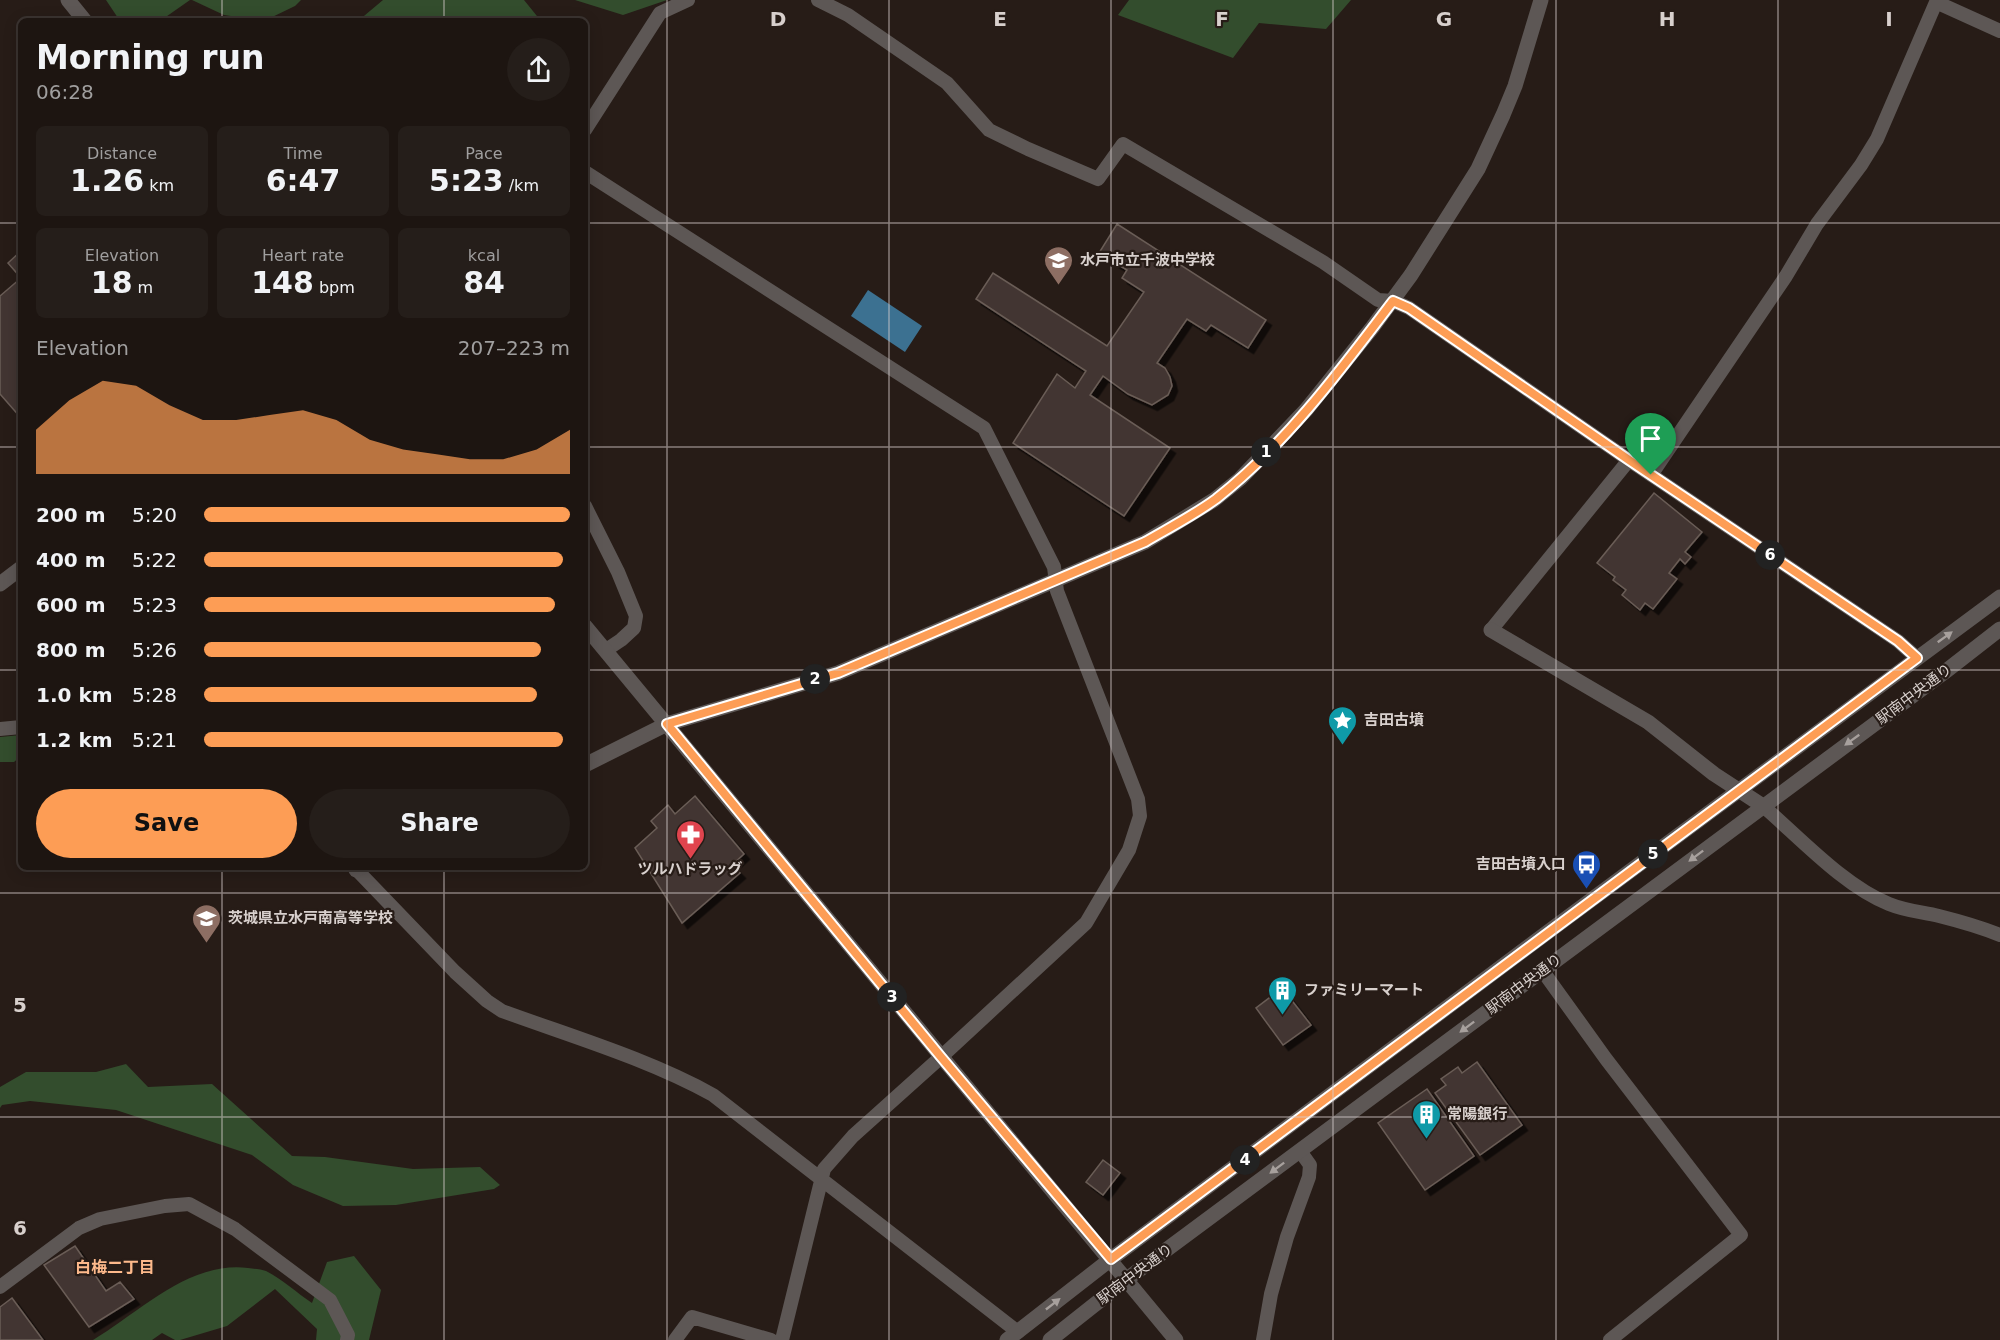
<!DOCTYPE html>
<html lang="en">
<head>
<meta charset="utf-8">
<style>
	:root { --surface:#1d1511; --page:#251e1a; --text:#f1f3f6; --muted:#a09f9f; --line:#3b3431; --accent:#fd9d55 }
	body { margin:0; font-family:"DejaVu Sans","Noto Sans JP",sans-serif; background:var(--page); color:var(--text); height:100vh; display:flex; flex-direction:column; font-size:22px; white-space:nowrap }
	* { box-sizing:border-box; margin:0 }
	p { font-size:20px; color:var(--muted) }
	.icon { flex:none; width:33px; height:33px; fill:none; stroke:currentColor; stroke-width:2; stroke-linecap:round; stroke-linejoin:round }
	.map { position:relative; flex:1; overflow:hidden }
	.drawer { position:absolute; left:18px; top:18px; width:570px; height:852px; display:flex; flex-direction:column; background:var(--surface); border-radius:9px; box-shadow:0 3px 15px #0003,0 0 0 2px var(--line) }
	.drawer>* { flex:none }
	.pin { position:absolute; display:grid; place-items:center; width:51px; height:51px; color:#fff; margin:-62px -26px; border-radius:50% 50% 50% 0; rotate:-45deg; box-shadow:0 0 6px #0007 }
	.pin .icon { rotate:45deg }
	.km { position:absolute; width:30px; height:30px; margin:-15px; border-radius:50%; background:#222; color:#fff; font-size:16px; line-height:30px; text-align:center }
	.round { display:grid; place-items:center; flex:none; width:63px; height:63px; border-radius:32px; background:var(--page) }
	.summary { display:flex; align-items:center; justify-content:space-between; height:102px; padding:0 18px }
	h1 { font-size:33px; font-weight:700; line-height:45px }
	.figures { display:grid; grid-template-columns:repeat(3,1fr); gap:9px; height:102px; padding:6px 18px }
	.figures div { display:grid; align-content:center; border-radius:9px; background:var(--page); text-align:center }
	.figures b { font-size:30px; font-weight:700 }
	.figures small { font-size:16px; font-weight:400 }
	.figures p { font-size:16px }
	.chart { height:168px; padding:12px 18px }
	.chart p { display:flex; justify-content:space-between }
	.chart svg { width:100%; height:108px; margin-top:6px; fill:var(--accent); opacity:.7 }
	.button { display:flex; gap:12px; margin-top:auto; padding:12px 18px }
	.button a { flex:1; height:69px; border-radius:36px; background:var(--accent); color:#111; font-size:24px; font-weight:700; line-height:69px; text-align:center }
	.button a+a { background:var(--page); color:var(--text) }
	ul { padding:0 18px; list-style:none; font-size:20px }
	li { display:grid; grid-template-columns:96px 72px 1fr; align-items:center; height:45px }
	li i { height:15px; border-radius:8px; background:var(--accent) }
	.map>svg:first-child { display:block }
	.green { fill:#334d2d }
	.water { fill:#3c7191 }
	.building { fill:#433631; stroke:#6a5d57; stroke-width:1.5; filter:url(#shadow) }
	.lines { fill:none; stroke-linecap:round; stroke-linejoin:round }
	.minor { stroke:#5d5755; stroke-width:14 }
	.tertiary { stroke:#5d5755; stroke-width:15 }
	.oneway { fill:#a7a09d }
	.route-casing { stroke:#fff; stroke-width:12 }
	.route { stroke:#fd9d55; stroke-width:8 }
	.grid { fill:none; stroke:#d8d0cd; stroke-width:1.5; stroke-opacity:0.55 }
	.labels { text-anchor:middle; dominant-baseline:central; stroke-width:4.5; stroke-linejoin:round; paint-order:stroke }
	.poi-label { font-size:15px; font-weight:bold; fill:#d8d0cd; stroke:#271c17; text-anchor:start }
	.street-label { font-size:15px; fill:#d8d0cd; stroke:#271c17 }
	.neighbourhood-label { font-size:16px; font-weight:bold; fill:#fdb98b; stroke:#271c17 }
	.grid-label { font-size:20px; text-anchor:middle; font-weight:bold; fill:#d8d0cd; stroke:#271c17; stroke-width:4.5; stroke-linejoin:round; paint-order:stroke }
</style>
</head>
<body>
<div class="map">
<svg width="2000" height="1340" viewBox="0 0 2000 1340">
	<defs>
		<filter id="shadow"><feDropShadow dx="5.5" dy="5.5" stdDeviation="0" flood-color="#0009"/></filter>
	</defs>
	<rect width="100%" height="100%" fill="#271c17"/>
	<path class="green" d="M106 0H190L160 21H120Z
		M192 0H301L295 6 264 21 224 15Z
		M383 0H524L541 21H358Z
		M575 0H667L623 15Z
		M1129 0H1351L1326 29 1259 23 1233 58 1118 15Z
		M21 735V756L14 762H0V737Z
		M126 1064 148 1087 212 1084 292 1156 325 1157 413 1169 480 1167 500 1185 494 1189 396 1205 343 1206 293 1185 252 1155 116 1110 30 1101 2 1105 0 1108V1087L26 1072H96Z
		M354 1256 381 1290 369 1340H316L317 1329 275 1289 227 1326 180 1340H175L162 1333 152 1340H93C140 1312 188 1261 248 1268 254 1269 261 1269 266 1271 282 1279 297 1293 312 1303L327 1262Z"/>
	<path class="water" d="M868 290 922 326 905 352 851 316Z"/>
	<path class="building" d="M1117 224 1266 320 1248 348 1211 325 1206 331 1187 319 1157 363 1165 368 1170 377 1172 386 1168 395 1152 405 1128 394 1103 376 1090 395 1170 448 1124 516 1013 443 1057 374 1075 388 1086 371 976 299 993 273 1107 346 1144 292 1122 278 1127 270 1099 253Z
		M21 251V418L0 394V296L21 278 8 263Z
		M1654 493 1702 532 1685 552 1691 557 1685 564 1680 559 1669 573 1677 579 1653 609 1645 603 1640 610 1622 595 1626 590 1613 580 1615 577 1597 563Z
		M695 796 744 854 732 865 740 873 682 923 635 848 657 828 651 821 668 805 675 814Z
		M1282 988 1311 1025 1283 1045 1256 1008Z
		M1477 1062 1522 1125 1480 1155 1435 1093 1446 1085 1441 1079 1458 1067 1462 1073Z
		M1427 1089 1474 1156 1425 1190 1378 1123Z
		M1103 1160 1120 1173 1103 1195 1086 1182Z
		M75 1246 106 1291 120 1282 134 1299 89 1327 44 1265Z
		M12 1298 43 1340H0V1307Z"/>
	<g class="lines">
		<path class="minor" d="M818 0 848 15 947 83 989 130 1028 149 1098 179 1123 144 1323 262 1378 300 1393 301 1409 308 1629 460 1898 641 1917 658
			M1936 2 2000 31
			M585 130 660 13 688 0
			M585 172 984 428 1054 567 1057 591 1138 799 1140 816 1129 850 1086 923 941 1057 853 1136 824 1169 782 1340
			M1651 475 1786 276 1817 224 1861 165 1877 139 1937 0
			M585 506 618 572 636 616 634 628 621 640 606 650
			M1491 630 1629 460
			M0 729 21 727
			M1763 806C1800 838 1844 886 1889 904 1906 911 1922 912 1939 916 1959 921 1980 927 2000 935
			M354 867 455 972 487 1001 502 1011C573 1037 648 1059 713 1095L1018 1332
			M1542 970 1606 1059 1741 1235 1610 1340
			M0 1287 79 1228 100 1219 165 1206 189 1204 235 1229 330 1300 348 1335 347 1340
			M675 1340 692 1317 771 1340
			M1263 1340 1271 1294 1287 1237 1309 1177 1310 1165 1300 1151"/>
		<path class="tertiary" d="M68 0 85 21
			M0 584 21 568
			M585 626 1176 1340
			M1491 630 1648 722 1714 774 1763 806
			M585 765 667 724 838 673 1145 542 1214 500 1240 479 1306 410 1372 328 1411 275 1478 169 1503 115 1515 86 1541 0
			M356 870 362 867
			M1007 1340 1111 1259 1556 926 2000 597
			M1050 1340 1127 1279 1946 671 2000 629"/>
	</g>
	<defs><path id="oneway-solid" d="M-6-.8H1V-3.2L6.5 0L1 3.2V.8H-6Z" transform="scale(1.5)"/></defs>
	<g class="oneway">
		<use href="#oneway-solid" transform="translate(1945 637) rotate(-36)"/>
		<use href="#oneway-solid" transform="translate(1852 740) rotate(144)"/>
		<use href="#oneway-solid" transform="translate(1696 856) rotate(143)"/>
		<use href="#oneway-solid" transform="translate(1467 1027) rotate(143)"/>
		<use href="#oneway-solid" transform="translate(1277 1168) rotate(143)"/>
		<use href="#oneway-solid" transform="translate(1053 1304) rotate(-38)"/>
	</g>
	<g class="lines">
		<defs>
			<path id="route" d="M1393 301 1409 308 1629 460 1898 641 1917 658 1111 1259 941 1057 667 724 838 673 1145 542C1169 528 1194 515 1216 499 1285 445 1340 371 1393 301Z"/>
		</defs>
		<use href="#route" class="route-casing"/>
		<use href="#route" class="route"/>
	</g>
	<path class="grid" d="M222 0V21M444 0V21M667 0V1340M889 0V1340M1111 0V1340M1333 0V1340M1556 0V1340M1778 0V1340M0 223H21M585 223H2000M0 447H21M585 447H2000M0 670H21M585 670H2000M222 867V1340M444 867V1340M0 893H2000M0 1117H2000"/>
	<defs>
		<symbol id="school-pin" viewBox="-11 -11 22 30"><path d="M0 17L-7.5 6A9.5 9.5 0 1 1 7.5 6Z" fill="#8d6e63" stroke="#271c17"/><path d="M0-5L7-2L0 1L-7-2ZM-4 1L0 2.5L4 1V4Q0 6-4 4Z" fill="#fff"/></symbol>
		<symbol id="sight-pin" viewBox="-11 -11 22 30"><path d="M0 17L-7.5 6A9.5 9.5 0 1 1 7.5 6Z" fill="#0f9aa8" stroke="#271c17"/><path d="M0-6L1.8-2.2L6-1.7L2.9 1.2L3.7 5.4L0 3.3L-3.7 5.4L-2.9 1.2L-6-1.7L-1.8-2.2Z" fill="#fff"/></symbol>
		<symbol id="pharmacy-pin" viewBox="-11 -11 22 30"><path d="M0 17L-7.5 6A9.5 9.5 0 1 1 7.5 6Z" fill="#e0444e" stroke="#271c17"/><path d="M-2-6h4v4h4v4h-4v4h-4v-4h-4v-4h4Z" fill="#fff"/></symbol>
		<symbol id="bus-pin" viewBox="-11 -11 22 30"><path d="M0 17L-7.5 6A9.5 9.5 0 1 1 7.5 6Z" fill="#1a4fb4" stroke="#271c17"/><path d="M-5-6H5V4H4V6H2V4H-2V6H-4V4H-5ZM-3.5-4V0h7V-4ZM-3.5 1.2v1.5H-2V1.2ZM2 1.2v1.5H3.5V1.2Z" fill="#fff"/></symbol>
		<symbol id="building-pin" viewBox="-11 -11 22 30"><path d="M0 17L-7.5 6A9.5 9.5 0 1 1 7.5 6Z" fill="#0f9aa8" stroke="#271c17"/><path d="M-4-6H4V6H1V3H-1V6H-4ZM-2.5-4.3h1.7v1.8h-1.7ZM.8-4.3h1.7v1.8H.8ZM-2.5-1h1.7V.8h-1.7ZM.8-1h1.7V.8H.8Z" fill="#fff"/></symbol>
	</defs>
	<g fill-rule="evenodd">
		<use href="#school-pin" x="1042" y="244" width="33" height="45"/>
		<use href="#sight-pin" x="1326" y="704" width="33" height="45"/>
		<use href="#pharmacy-pin" x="674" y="818" width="33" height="45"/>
		<use href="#bus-pin" x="1570" y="848" width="33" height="45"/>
		<use href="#school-pin" x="190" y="902" width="33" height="45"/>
		<use href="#building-pin" x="1266" y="974" width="33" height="45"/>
		<use href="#building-pin" x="1410" y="1098" width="33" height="45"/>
	</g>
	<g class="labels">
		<g class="poi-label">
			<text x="1080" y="260">水戸市立千波中学校</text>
			<text x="1364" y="720">吉田古墳</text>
			<text x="1566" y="864" text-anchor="end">吉田古墳入口</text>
			<text x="690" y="869" text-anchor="middle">ツルハドラッグ</text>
			<text x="228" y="918">茨城県立水戸南高等学校</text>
			<text x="1304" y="990">ファミリーマート</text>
			<text x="1447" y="1114">常陽銀行</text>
		</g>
		<g class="street-label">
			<text transform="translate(1914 694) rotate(-37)">駅南中央通り</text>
			<text transform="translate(1524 984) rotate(-37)">駅南中央通り</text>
			<text transform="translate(1135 1274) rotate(-37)">駅南中央通り</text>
		</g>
		<g class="neighbourhood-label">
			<text x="115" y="1267">白梅二丁目</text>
		</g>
	</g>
	<g class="grid-label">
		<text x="778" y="26">D</text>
		<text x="1000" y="26">E</text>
		<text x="1222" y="26">F</text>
		<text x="1444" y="26">G</text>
		<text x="1667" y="26">H</text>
		<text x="1889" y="26">I</text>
		<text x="20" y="1012">5</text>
		<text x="20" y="1235">6</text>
	</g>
</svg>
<div class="pin" style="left:1651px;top:475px;background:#1e9e55"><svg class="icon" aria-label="arrive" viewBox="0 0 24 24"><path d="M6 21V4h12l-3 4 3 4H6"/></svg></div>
<b class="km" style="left:1266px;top:452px">1</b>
<b class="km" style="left:815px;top:679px">2</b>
<b class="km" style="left:892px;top:997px">3</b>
<b class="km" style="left:1245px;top:1160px">4</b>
<b class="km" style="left:1653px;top:854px">5</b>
<b class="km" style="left:1770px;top:555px">6</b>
<section class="drawer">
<div class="summary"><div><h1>Morning run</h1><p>06:28</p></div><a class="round"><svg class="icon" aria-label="share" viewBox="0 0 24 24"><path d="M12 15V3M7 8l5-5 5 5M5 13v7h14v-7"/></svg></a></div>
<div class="figures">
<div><p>Distance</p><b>1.26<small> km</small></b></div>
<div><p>Time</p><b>6:47</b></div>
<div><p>Pace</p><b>5:23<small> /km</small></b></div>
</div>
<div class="figures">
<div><p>Elevation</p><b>18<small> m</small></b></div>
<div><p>Heart rate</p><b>148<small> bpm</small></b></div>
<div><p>kcal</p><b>84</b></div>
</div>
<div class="chart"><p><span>Elevation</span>207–223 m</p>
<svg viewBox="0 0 160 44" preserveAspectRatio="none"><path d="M0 44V26L10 14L20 6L30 8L40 16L50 22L60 22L70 20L80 18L90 22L100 30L110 34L120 36L130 38L140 38L150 34L160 26V44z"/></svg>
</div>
<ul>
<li><b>200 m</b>5:20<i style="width:100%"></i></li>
<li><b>400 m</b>5:22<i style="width:98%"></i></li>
<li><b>600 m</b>5:23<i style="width:96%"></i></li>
<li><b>800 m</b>5:26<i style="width:92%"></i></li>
<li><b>1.0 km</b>5:28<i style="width:91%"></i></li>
<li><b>1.2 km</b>5:21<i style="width:98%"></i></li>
</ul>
<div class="button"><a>Save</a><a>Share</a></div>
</section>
</div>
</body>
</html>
